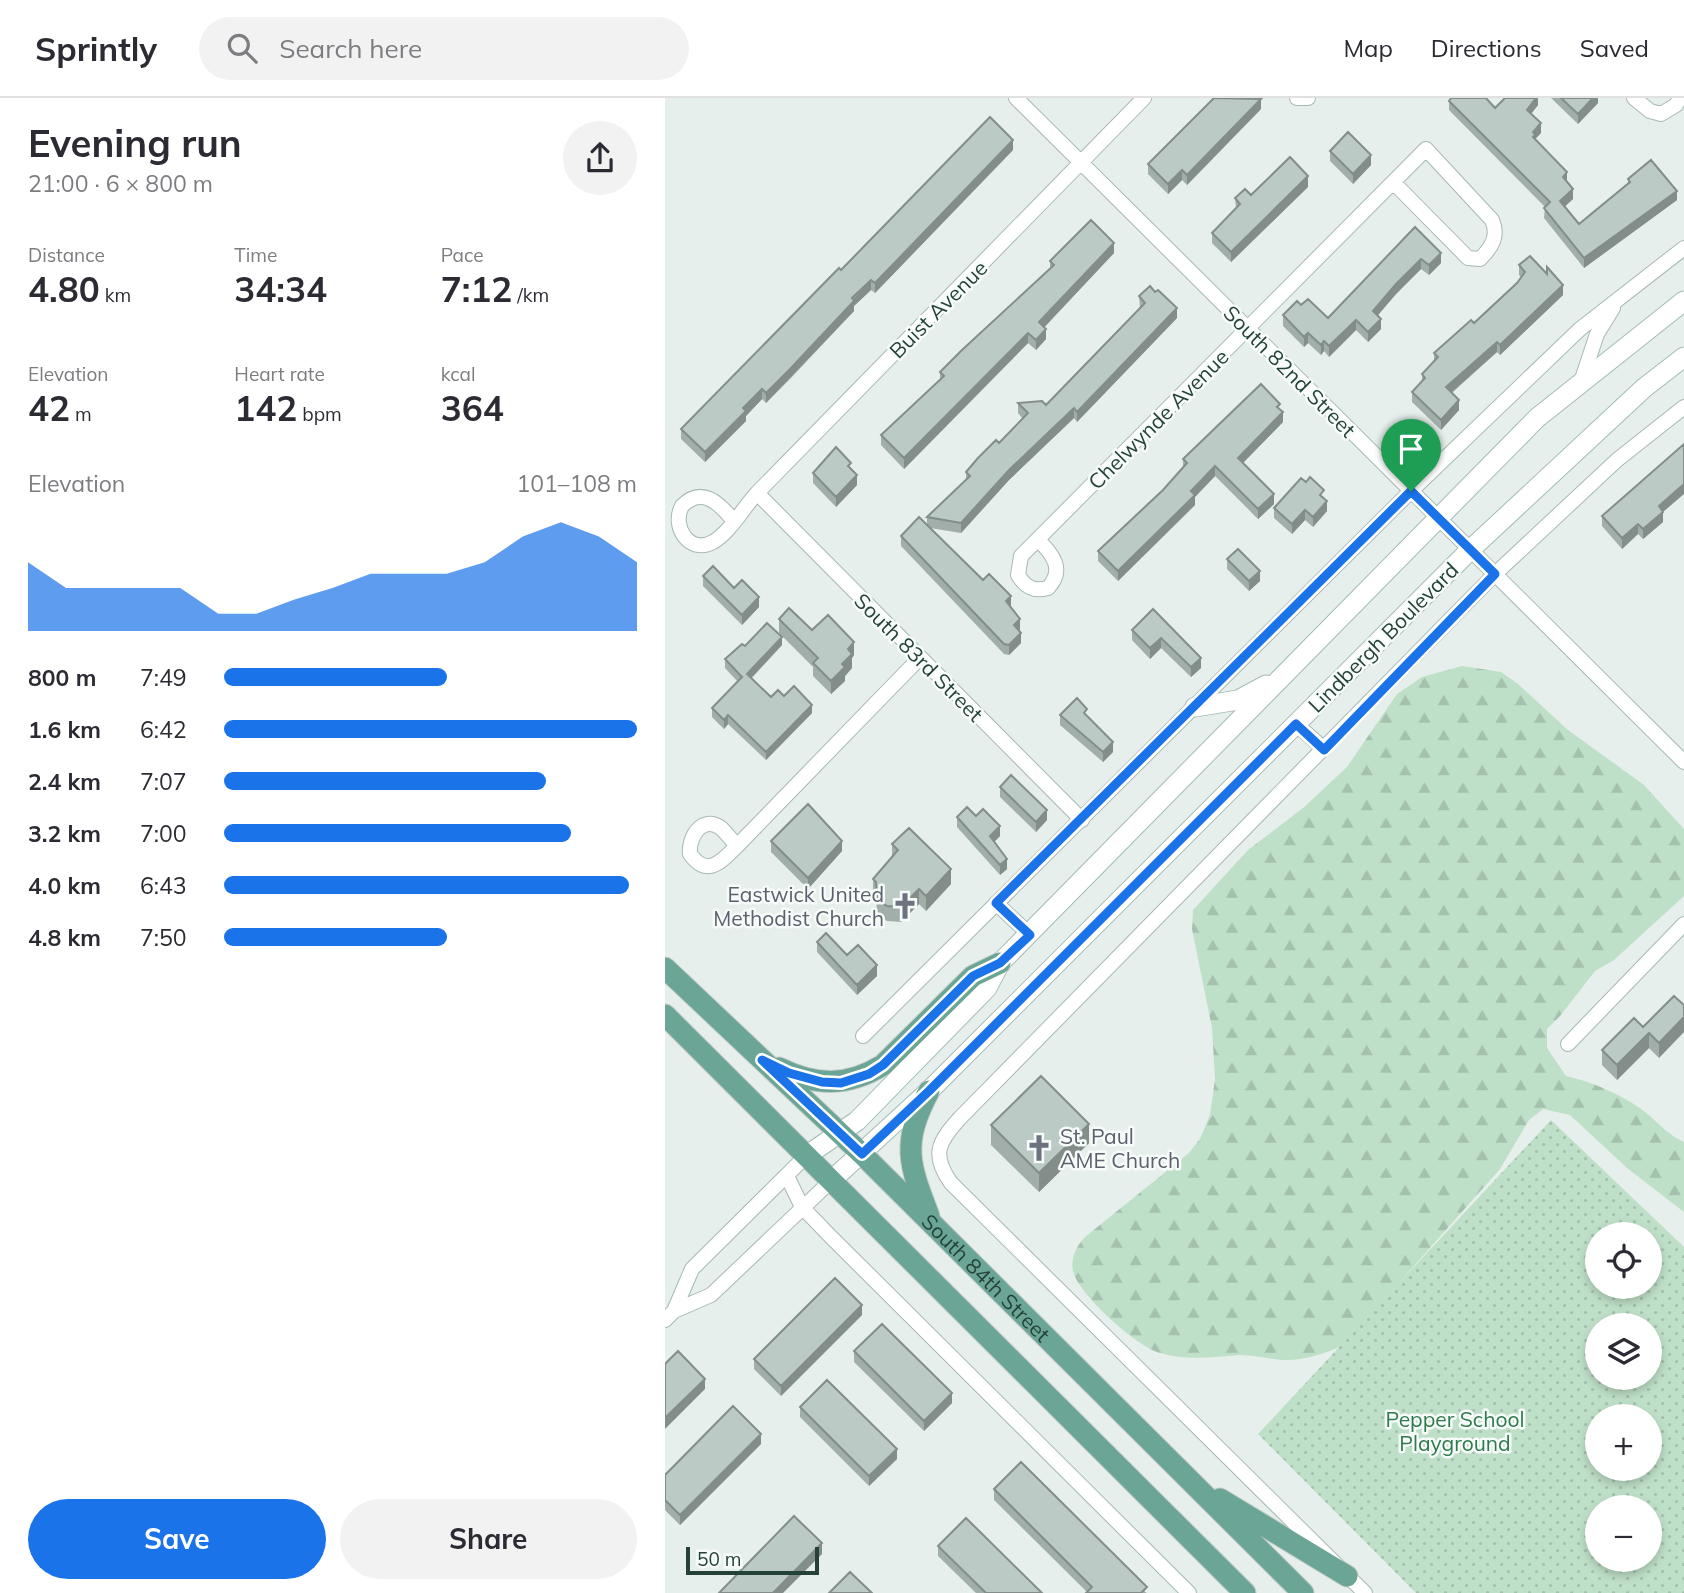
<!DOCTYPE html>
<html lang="en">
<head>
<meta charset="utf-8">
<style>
	:root { --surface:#fff; --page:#f2f2f3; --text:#2b2b33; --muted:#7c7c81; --line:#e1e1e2; --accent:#1a73e8 }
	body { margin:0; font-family:Mulish,sans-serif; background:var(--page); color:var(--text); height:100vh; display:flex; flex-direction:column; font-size:26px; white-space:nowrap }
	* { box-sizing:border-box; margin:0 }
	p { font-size:23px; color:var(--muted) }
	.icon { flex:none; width:38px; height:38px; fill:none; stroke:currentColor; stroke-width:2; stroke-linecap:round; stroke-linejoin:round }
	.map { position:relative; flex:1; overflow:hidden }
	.details { display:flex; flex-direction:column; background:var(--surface); width:665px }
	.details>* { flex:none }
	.controls { position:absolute; left:920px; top:1124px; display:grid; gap:14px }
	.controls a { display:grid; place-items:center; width:77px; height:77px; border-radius:50%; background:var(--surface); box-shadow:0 4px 10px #0003; font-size:35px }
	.scale { position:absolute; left:21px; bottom:18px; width:133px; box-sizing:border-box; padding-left:7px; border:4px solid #24423a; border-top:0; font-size:19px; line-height:24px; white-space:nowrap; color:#24423a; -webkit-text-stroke:5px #f7fbf9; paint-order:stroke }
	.pin { position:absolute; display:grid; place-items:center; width:60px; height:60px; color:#fff; margin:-72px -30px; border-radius:50% 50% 50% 0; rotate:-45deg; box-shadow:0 0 7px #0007 }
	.pin .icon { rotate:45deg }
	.round { display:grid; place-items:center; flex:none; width:74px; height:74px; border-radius:37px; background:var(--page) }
	.overview { display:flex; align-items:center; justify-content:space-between; height:119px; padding:0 28px }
	h1 { font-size:38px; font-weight:700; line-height:52px }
	.metrics { display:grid; grid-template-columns:repeat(3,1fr); gap:10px; height:119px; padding:7px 28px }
	.metrics div { display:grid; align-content:center }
	.metrics b { font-size:35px; font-weight:700 }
	.metrics small { font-size:19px; font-weight:400 }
	.metrics p { font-size:19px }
	.chart { height:196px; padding:14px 28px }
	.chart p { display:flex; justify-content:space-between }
	.chart svg { width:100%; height:126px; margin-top:7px; fill:var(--accent); opacity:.7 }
	.button { display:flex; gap:14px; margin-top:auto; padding:14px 28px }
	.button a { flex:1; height:80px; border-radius:42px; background:var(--accent); color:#fff; font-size:28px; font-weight:700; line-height:80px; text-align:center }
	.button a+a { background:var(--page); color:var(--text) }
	ul { padding:0 28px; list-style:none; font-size:23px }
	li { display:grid; grid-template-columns:112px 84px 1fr; align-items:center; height:52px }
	li i { height:18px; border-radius:9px; background:var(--accent) }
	header { display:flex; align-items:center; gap:42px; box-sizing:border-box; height:98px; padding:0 35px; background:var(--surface); border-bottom:2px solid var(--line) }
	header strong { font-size:33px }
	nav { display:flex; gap:38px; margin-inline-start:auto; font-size:24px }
	.search { width:490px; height:63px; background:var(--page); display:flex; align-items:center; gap:18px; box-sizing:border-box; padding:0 24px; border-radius:38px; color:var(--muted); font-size:26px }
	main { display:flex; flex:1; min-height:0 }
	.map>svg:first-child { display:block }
	.forest { fill:url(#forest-firs) }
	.park { fill:url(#park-dots); fill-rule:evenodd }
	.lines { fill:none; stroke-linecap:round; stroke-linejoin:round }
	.minor-casing { stroke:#a8b8b2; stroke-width:16 }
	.secondary-casing { stroke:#a4bbb3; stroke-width:21 }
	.primary-casing { stroke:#c2cac8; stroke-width:23 }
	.minor { stroke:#fff; stroke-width:14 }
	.secondary { stroke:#fff; stroke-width:19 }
	.primary { stroke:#6aa596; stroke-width:21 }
	.wall { fill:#a1aea9 }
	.shaded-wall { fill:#838d89 }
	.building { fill:#bbcac4; stroke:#838d89; stroke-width:2 }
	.route-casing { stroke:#fff; stroke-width:14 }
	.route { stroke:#1a73e8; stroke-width:9 }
	.labels { text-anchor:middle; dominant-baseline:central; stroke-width:5; stroke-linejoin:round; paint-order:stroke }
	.street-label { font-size:21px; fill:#24423a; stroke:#f7fbf9 }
	.worship-label { font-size:21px; fill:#5b616d; stroke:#f7fbf9; text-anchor:end }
	.park-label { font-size:21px; fill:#2d7a4b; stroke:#f7fbf9 }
</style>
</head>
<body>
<header>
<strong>Sprintly</strong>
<div class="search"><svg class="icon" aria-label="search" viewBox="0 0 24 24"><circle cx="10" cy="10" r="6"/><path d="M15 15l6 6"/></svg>Search here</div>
<nav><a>Map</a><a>Directions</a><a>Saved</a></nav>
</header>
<main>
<section class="details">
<div class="overview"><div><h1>Evening run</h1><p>21:00 · 6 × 800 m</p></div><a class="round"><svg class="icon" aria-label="share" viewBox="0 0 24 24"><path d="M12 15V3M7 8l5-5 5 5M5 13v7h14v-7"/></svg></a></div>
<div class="metrics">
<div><p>Distance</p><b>4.80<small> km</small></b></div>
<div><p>Time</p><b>34:34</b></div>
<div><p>Pace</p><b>7:12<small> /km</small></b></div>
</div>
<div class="metrics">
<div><p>Elevation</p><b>42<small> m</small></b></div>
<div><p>Heart rate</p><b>142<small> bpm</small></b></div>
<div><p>kcal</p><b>364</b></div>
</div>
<div class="chart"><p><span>Elevation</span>101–108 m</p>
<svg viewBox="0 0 160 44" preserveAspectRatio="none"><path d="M0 44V20L10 29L20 29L30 29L40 29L50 38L60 38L70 33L80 29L90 24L100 24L110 24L120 20L130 11L140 6L150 11L160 20V44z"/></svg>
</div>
<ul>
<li><b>800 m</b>7:49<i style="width:54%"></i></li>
<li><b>1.6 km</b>6:42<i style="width:100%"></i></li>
<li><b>2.4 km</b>7:07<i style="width:78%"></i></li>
<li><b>3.2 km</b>7:00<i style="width:84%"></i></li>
<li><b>4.0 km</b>6:43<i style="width:98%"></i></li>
<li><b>4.8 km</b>7:50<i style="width:54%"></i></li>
</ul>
<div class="button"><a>Save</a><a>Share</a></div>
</section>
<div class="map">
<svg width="1019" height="1495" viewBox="0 0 1019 1495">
	<defs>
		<pattern id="forest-firs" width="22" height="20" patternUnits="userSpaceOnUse" patternTransform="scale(1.75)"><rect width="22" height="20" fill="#bfe0c8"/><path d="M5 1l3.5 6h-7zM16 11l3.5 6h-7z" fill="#a4c1ad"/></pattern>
		<pattern id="park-dots" width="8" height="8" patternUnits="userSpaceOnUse" patternTransform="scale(1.75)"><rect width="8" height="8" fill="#bfe0c8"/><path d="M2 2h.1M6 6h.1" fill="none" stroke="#a4c1ad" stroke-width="1.8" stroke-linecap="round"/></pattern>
	</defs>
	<rect width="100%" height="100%" fill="#e6efeb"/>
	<path class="forest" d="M797 568 836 574 853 586 903 632 979 687 1019 731V798L949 862 930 873 895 918 882 931V950L901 978C928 984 963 999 985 1018 996 1028 1004 1037 1019 1044V1114L962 1070 905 1017 878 1011 864 1022 835 1071 679 1247C662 1255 641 1262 622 1262 607 1262 590 1257 575 1257 548 1259 522 1263 495 1255 472 1249 413 1196 408 1173 405 1161 412 1147 420 1139L524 1055 535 1041 545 1017 550 981 547 930 527 831 528 812 583 752 638 710 682 669 732 596 757 579Z"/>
	<path class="park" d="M886 1022 1019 1149V1495H751L593 1336ZM933 1136H985V1188H933ZM933 1227H985V1279H933ZM933 1318H985V1370H933ZM933 1409H985V1461H933Z"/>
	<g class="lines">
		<defs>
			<path id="minor" d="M351 0 1019 664
				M632 0H643
				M969 0 985 13 996 16 1011 7 1015 0
				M916 284 932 236 948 210
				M92 395 417 722
				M68 422C54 405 37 388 17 408 6 428 24 457 48 444 65 434 79 409 92 395L479 0
				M373 442C388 456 400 472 383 490 369 494 360 489 353 477L356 458 761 51 827 122C834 138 827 149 815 161L803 160 729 85
				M631 626 659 651
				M72 748C67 742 61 735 56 730 37 716 23 740 25 756 42 780 56 764 72 748L242 573 255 560
				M331 805 365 837
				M198 938 746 393 915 231 1019 150
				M903 946 1019 826
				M122 1078 137 1109 165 1138 524 1495
				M9 1213 27 1171 141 1058
				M0 1222 9 1213 46 1197 167 1082
				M700 1495 286 1085C266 1057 273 1044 295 1020L830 476 952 362 1019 309"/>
			<path id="secondary" d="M530 609 573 602 601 587
				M141 1058 192 1023 322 890 335 865 872 320 1019 203
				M167 1082 264 993 805 452 979 290 1019 259"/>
			<g id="primary">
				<path id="s1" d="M0 870 197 1056 638 1495"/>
				<path d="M0 917 580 1495"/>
				<path d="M114 970C151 988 182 989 218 967L308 878 335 865"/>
				<path d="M264 993C236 1046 244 1066 264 1118"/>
				<path d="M555 1401 682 1478"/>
			</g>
		</defs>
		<use href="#minor" class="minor-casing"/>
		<use href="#secondary" class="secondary-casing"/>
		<use href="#primary" class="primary-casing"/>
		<use href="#minor" class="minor"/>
		<use href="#secondary" class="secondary"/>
		<use href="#primary" class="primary"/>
	</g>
	<path class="wall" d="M873 0V7L866 16 876 35 870 41 902 84 908 101 900 108 914 126 963 86V81L1012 102 919 170 879 120 880 109 784 12V3L830 10Z
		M886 0H933V5L913 26Z
		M596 11 522 87 517 82 503 96 483 76V66Z
		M348 52 210 195 206 192 189 208V213L125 281 101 305 97 301 81 318V323L40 364 16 341V331L176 172Z
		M665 53 706 67 688 86 665 63Z
		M643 89 566 164 547 145V135L571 110 570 100Z
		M750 129 776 165 764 177 756 171 731 196 712 218 716 231 703 244 691 232 664 259 659 253 656 257 643 245 639 249 618 228V217L636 207 663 220Z
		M449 155 379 229 381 241 371 252 363 245 239 371 216 347V337L275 282V274L385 170V163Z
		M854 167 898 197 835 257 832 254 787 295 794 312 776 332 747 304V294L757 283V276L769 264V255L809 225 852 185 856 179 854 177Z
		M474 198 512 220 412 324 409 320 344 382 296 435 265 430 346 508 345 509 355 532H354L356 545 344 557 339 556 236 448V438L262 427V419L301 381V374L334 345 358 321 353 315V305L381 307 475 210Z
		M615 312 618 324 578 365 609 406 593 421 550 378 530 399V407L453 483 433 463V453L498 392 518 369V361Z
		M186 371 192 387 171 409 148 385V375Z
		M659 401 662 413 648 429 640 422 627 436 609 420V410Z
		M998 414V424L978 441 973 436 957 451 937 428V418Z
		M562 461 595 483 584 493 562 471Z
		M38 478 69 490 94 509 77 527 38 488Z
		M488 511 536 570 526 579 496 550 485 561 467 542V532Z
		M114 521 147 532 189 557 187 560V570L180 578V583L166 596 148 578V569L114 535Z
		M117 547 87 580 106 599 119 598 147 615 101 662 63 626 59 631 47 619V610L73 584 60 570V561L80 548Z
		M395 617 422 619 448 654 438 664 395 627Z
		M335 689 382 722 371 734 335 699Z
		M311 718 335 738 329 744 342 771 335 777 292 729V719Z
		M106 743 177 753 143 791 106 754Z
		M227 746 286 786 261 813 254 806 236 824 222 823 212 816 211 799 208 796V781L227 759Z
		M152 844 182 857 212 878 192 897 152 854Z
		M1009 898 994 960 984 950 952 982 937 967V952L978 929Z
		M326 1027 424 1045 374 1094 326 1047Z
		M197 1217 116 1298 89 1271V1261Z
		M189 1253 287 1305 259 1333 189 1264Z
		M135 1309 232 1361 204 1388 135 1319Z
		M96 1346 15 1427 0 1412V1377Z
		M329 1391 482 1495 422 1494 329 1402Z
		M273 1448 377 1495H311L273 1458Z"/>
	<path class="shaded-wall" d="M871 0H873V7L862 21V12Z
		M928 0H933V5L913 26V16Z
		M596 1V11L522 87V77Z
		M876 25V35L870 41V47L868 34Z
		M348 42V52L210 195V185Z
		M706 57V67L688 86V76Z
		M517 72V82L503 96V86Z
		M902 74V84L898 79Z
		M643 78V89L566 164V154Z
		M908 91V101L895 113V103Z
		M1012 93V102L919 170V160Z
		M449 145V155L374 235V224Z
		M776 155V165L764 177V167Z
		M756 161V171L731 196 708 223V213L731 186Z
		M206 182V192L189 208V213L101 305V295Z
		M898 187V197L835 257V247Z
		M512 210V220L412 324V314Z
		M716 221V231L703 244V234Z
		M691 222V232L664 259V248Z
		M381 231V241L371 252V242Z
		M363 235V245L239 371V360Z
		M643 235V245L639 249V239Z
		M659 243V253L656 257V247Z
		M832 244V254L781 299V289Z
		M97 291V301L81 318V323L40 364V354L78 310Z
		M794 302V312L776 332V322Z
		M409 310V320L344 382 296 435V425L344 372Z
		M618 314V324L573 370V360Z
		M550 368V378L530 399V407L453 483V473Z
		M192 377V387L171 409V399Z
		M1019 386V396L998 414V424L978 441V431L994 408Z
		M609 396V406L593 421V411Z
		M662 403V413L648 429V419Z
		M640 412V422L627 436V426Z
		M973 426V436L957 451V440Z
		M595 473V483L584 493V483Z
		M346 498V508L341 514V503Z
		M94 499V509L77 527V517Z
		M355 521V532L349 538V527Z
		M356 535V545L344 557V547Z
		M117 539V547L82 584V576Z
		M496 540V550L485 561V550Z
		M189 544V557L187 560V570L180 578V583L166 596V583L177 566 183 551Z
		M536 560V570L526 579V569Z
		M147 607V615L101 662V654Z
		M63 617V626L59 631V622Z
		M448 644V654L438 664V654Z
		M382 712V722L371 734V724Z
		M335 728V738L325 748V738Z
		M177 743V753L143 791V780Z
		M342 761V771L335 777V767Z
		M286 771V786L261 813V798Z
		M254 791V806L236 824V809Z
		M212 867V878L192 897V887Z
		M1019 919V934L994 960V945Z
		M984 935V950L952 982V967Z
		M424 1026V1045L374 1094V1075Z
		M197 1207V1217L116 1298V1288Z
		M40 1281V1291L0 1331V1320Z
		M287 1295V1305L259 1333V1323Z
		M96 1336V1346L15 1427V1417Z
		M232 1351V1361L204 1388V1378Z
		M157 1445V1456L118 1495H108Z"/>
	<path class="building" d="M549 0 596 1 522 77 517 72 503 86 483 66Z
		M786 0H821L830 10 840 0H871L862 12 876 25 868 34 870 37 868 39 902 74 898 79 908 91 895 103 914 126 965 84 963 81 986 62 1012 93 919 160 879 110 885 104 784 3Z
		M896 0H928L913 16Z
		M325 19 348 42 210 185 206 182 187 200 189 203 125 271 101 295 97 291 78 310 81 313 40 354 16 331 174 170 176 172Z
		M683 34 706 57 688 76 665 53Z
		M625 59 643 78 566 154 547 135 575 106 570 100 580 91 586 97Z
		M426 122 449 145 374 224 381 231 371 242 363 235 239 360 216 337 279 278 275 274 297 252 389 167 385 163Z
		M750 129 776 155 764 167 756 161 731 186 708 213 716 221 703 234 691 222 664 248 659 243 656 247 643 235 639 239 618 217 632 203 636 207 643 201 663 220Z
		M865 158 882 176V169L898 187 835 247 832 244 781 289 794 302 776 322 747 294 760 280 757 276 773 259 769 255 806 222 809 225 852 185 860 174 854 167Z
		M485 188 490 194 493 192 512 210 412 314 409 310 344 372 296 425 262 419 305 378 301 374 313 360 331 342 334 345 363 315 353 305 377 303 381 307 480 205 474 198Z
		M596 286 615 306 612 309 618 314 573 360 609 396 593 411 550 368 526 393 530 397 453 473 433 453 498 392 522 365 518 361Z
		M1019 346V386L994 408 998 414 978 431 973 426 957 440 937 418Z
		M171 349 186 365 183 368 192 377 171 399 148 375Z
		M645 379 659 392 655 397 662 403 648 419 640 412 627 426 609 410 636 380 641 384Z
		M254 419 318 482 324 476 346 498 341 503 355 521 349 527 356 535 344 547 339 546 236 438Z
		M573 451 595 473 584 483 562 461Z
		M48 468 69 490 77 482 94 499 77 517 38 478Z
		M124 510 147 532 163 517 189 544 183 551 187 556 177 566 180 569 166 583 148 565 153 560 114 521Z
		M488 511 536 560 526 569 496 540 485 550 467 532Z
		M102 525 117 539 82 576 106 599 113 592 119 598 129 588 147 607 101 654 63 617 59 622 47 610 77 579 60 561 77 546 80 548Z
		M412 600 422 611 419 615 448 644 438 654 395 617Z
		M346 677 382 712 371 724 335 689Z
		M143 706 177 743 143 780 106 743Z
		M302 709 311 718 318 711 335 728 325 738 342 761 335 767 292 719Z
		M244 730 286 771 261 798 254 791 236 809 222 808 212 801 211 784 208 781 233 752 227 746Z
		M161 835 182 857 193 847 212 867 192 887 152 844Z
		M1009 898 1019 907V919L994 945 984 935 952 967 937 952 969 920 978 929Z
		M376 978 424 1026 374 1075 326 1027Z
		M170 1180 197 1207 116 1288 89 1261Z
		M217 1226 287 1295 259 1323 189 1253Z
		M13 1253 40 1281 0 1320V1266Z
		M162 1282 232 1351 204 1378 135 1309Z
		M68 1308 96 1336 15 1417 0 1402V1377Z
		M356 1364 482 1489 476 1495H421L427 1489 329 1391Z
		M129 1418 157 1445 108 1495H54Z
		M301 1420 377 1495H321L273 1448Z
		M185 1474 207 1495H164Z"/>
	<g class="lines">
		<defs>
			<path id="route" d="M746 393 830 476 659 652 631 626 264 993 197 1056 97 962 124 975 157 984 176 985 204 976 218 967 308 878 335 865 365 837 331 805Z"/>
		</defs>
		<use href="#route" class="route-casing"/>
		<use href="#route" class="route"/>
	</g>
	<defs>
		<symbol id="church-bare" viewBox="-9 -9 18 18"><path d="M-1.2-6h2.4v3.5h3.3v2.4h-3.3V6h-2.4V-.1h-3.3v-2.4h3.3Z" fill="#6b7280" stroke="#f7fbf9" stroke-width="2.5" paint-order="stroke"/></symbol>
	</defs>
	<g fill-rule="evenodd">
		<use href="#church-bare" x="221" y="789" width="38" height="38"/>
		<use href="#church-bare" x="355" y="1031" width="38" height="38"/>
	</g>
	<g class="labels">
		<g class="street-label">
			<text transform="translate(273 211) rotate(-45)">Buist Avenue</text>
			<text transform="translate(625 273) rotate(45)">South 82nd Street</text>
			<text transform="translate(493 321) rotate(-45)">Chelwynde Avenue</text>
			<text transform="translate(718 539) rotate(-45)">Lindbergh Boulevard</text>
			<text transform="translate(254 559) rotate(45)">South 83rd Street</text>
			<text stroke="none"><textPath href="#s1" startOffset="446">South 84th Street</textPath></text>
		</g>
		<g class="worship-label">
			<text x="219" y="796">Eastwick United<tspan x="219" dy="24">Methodist Church</tspan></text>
			<text x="395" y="1038" text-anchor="start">St. Paul<tspan x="395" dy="24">AME Church</tspan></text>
		</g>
		<g class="park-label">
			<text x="790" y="1321">Pepper School<tspan x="790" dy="24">Playground</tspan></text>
		</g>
	</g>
</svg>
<div class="controls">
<a><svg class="icon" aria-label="locate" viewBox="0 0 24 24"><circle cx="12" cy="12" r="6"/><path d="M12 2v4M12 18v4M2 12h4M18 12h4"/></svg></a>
<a><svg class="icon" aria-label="layers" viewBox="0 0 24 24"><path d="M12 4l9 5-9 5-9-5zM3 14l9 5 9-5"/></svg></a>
<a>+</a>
<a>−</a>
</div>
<div class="scale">50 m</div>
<div class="pin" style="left:746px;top:393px;background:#1e9e55"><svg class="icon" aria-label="arrive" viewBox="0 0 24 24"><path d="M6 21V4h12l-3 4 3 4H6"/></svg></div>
</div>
</main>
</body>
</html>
